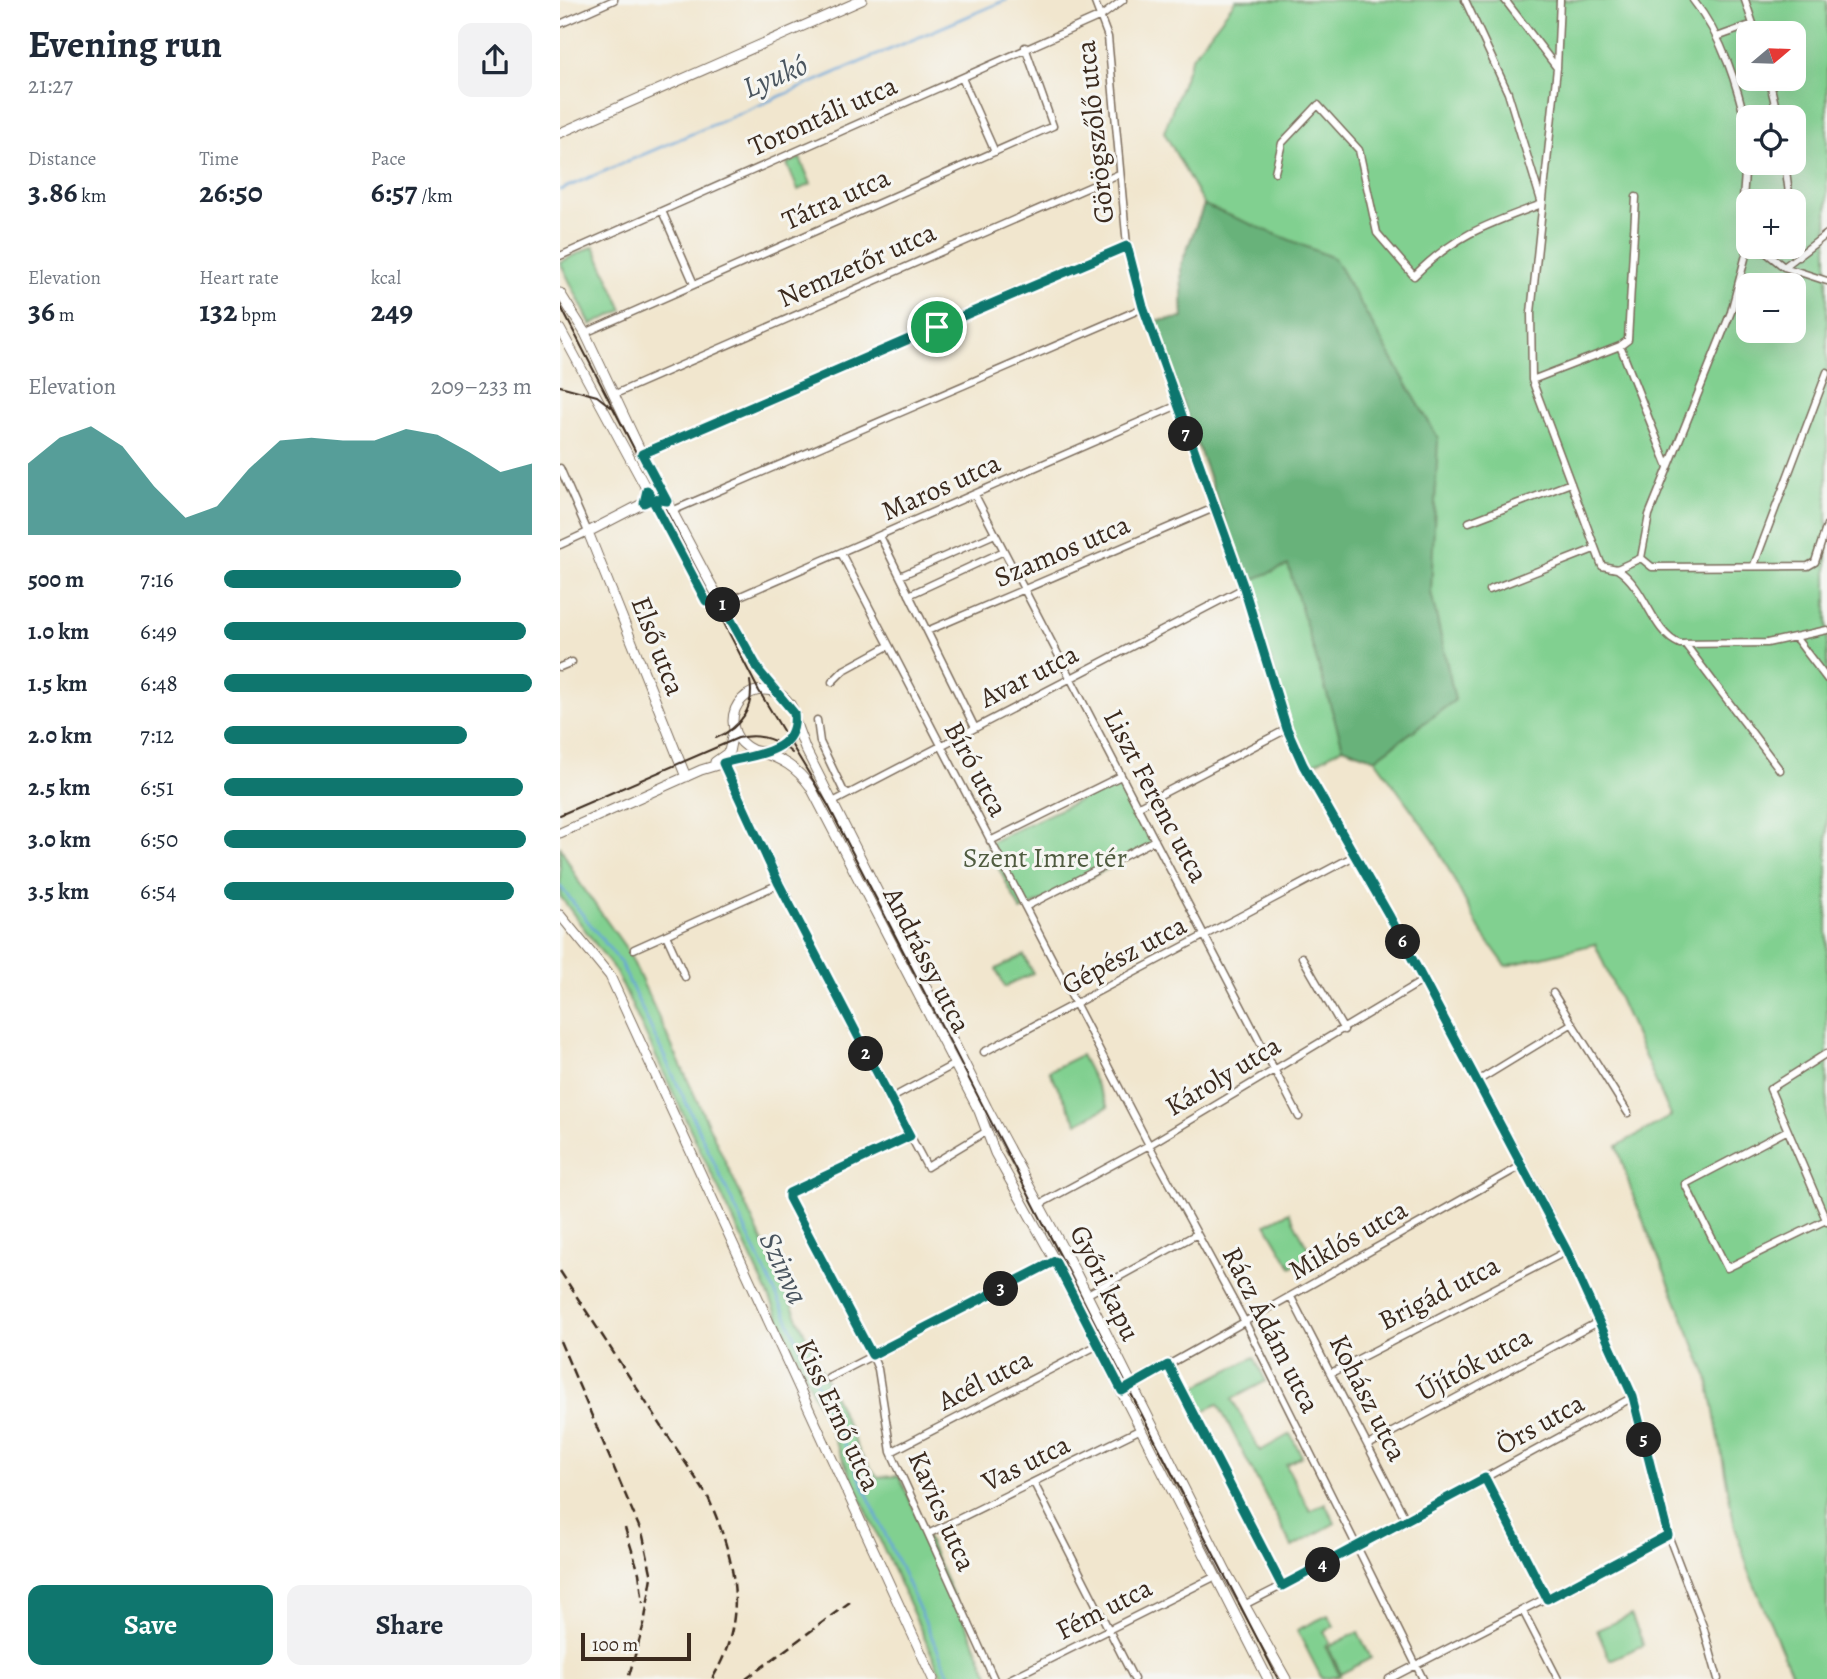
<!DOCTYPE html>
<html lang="en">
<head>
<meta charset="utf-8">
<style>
	:root { --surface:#fff; --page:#f2f2f3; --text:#1f2937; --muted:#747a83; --accent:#0f766e }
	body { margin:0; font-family:Alegreya,serif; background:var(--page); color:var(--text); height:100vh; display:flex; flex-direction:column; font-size:26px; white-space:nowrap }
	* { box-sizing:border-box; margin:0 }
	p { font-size:23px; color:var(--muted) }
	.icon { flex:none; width:38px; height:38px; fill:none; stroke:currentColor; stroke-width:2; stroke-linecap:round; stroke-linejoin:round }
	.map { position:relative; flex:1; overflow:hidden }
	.side { display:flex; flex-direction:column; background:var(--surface); width:560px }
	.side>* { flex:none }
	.needle { width:46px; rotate:71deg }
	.controls { position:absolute; left:1176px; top:21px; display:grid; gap:14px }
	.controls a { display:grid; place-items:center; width:70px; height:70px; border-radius:14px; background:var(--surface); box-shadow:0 7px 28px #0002; font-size:35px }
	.scale { position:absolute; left:21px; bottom:18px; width:110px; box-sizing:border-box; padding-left:7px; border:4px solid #3b2a1e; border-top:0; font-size:19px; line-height:24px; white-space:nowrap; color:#3b2a1e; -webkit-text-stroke:5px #f6f6f2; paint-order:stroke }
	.pin { position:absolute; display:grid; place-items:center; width:60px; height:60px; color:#fff; margin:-30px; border:4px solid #fff; border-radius:50%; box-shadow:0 2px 7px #0007 }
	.km { position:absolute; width:35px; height:35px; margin:-18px; border-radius:50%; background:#222; color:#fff; font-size:19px; line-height:35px; text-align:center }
	.round { display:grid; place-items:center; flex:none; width:74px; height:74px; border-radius:14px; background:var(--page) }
	.overview { display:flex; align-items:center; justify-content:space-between; height:119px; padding:0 28px }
	h1 { font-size:38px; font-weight:600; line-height:52px }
	.metrics { display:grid; grid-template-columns:repeat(3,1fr); gap:10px; height:119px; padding:7px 28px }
	.metrics div { display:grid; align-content:center }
	.metrics b { font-size:30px; font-weight:600 }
	.metrics small { font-size:19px; font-weight:400 }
	.metrics p { font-size:19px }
	.chart { height:196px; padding:14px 28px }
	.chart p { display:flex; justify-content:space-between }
	.chart svg { width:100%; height:126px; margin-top:7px; fill:var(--accent); opacity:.7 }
	.action { display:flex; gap:14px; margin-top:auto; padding:14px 28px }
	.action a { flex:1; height:80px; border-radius:14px; background:var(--accent); color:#fff; font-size:28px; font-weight:600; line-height:80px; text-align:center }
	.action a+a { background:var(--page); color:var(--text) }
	ul { padding:0 28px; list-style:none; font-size:23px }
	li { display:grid; grid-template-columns:112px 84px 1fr; align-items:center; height:52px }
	li i { height:18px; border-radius:9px; background:var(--accent) }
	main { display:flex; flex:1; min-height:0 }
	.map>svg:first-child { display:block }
	.green { fill:#81d090; stroke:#5e7d57; stroke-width:2; fill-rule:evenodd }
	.forest { fill:#68b27a; stroke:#526e4c; stroke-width:2 }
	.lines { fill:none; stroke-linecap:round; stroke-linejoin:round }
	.stream { stroke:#66a4d8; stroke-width:2.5 }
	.street-casing { stroke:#7b6c5c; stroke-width:9 }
	.secondary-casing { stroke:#7b6c5c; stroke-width:11 }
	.street { stroke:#fff; stroke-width:6 }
	.secondary { stroke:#fff; stroke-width:9 }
	.tram { stroke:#3b2a1e; stroke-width:2 }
	.rail { stroke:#3b2a1e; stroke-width:2.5; stroke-dasharray:10 5; stroke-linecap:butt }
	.route-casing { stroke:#fff; stroke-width:14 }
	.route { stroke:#0f766e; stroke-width:9 }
	.labels { text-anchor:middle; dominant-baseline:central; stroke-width:6; stroke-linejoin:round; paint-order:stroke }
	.street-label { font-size:28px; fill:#3b2a1e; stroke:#f6f6f2 }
	.park-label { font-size:28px; fill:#505c40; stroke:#f6f6f2 }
	.water-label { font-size:30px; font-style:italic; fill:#4a555f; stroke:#f6f6f2 }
</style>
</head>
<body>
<main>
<section class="side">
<div class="overview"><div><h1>Evening run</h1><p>21:27</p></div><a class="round"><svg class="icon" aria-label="share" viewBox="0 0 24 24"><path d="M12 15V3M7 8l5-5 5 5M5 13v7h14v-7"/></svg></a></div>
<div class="metrics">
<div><p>Distance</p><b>3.86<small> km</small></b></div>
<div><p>Time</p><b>26:50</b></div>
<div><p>Pace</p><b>6:57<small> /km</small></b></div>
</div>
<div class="metrics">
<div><p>Elevation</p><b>36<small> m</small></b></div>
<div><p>Heart rate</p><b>132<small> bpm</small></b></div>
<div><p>kcal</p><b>249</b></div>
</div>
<div class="chart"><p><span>Elevation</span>209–233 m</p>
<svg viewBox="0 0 160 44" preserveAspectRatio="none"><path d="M0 44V19L10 10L20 6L30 13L40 27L50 38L60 34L70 21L80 11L90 10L100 11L110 11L120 7L130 9L140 15L150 22L160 19V44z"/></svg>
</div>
<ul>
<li><b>500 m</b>7:16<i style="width:77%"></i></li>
<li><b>1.0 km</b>6:49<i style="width:98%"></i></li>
<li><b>1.5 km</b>6:48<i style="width:100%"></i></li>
<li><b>2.0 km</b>7:12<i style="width:79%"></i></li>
<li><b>2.5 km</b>6:51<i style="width:97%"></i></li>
<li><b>3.0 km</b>6:50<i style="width:98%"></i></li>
<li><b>3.5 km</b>6:54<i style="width:94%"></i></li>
</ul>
<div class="action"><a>Save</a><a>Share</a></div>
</section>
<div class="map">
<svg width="1267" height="1679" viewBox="0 0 1267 1679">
	<rect width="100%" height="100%" fill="#f6f6f2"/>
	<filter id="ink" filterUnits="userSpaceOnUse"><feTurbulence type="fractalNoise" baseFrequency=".0143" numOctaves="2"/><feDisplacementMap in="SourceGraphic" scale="14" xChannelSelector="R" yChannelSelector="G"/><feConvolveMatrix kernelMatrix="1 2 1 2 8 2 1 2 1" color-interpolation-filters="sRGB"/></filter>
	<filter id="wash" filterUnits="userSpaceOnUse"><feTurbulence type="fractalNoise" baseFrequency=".00686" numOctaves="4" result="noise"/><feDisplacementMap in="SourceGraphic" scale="28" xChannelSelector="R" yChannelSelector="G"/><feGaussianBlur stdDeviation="1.57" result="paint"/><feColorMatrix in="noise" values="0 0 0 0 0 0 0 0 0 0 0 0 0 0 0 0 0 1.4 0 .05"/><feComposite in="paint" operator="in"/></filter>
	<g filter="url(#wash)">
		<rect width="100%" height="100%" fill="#f1e6ce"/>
		<path class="green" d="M676 0H1267V1679H1234L1190 1575 1174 1523 1148 1378 1073 1196 1057 1146 1111 1116 1035 944 946 966 920 930 874 841 815 759 783 747 750 766 731 727 687 582 593 321 623 318 621 265 644 205 604 132 632 57ZM1188 33H1234V79H1188ZM1188 117H1234V163H1188ZM1188 201H1234V247H1188ZM1188 285H1234V331H1188Z
			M240 158 251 184 238 190 227 164Z
			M34 246 63 310 31 325 0 262Z
			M560 781 593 847 461 911 426 844Z
			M0 846 19 882 68 951 301 1455 318 1477 339 1476 431 1679H383L202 1281 56 972 0 896Z
			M464 955 473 973 445 987 436 969Z
			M521 1055 548 1107 517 1123 489 1071Z
			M729 1212 752 1256 731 1267 706 1224Z
			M694 1357 706 1381 672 1399 700 1451 730 1434 742 1456 726 1465 750 1511 765 1503 775 1523 732 1547 658 1404 639 1413 627 1391Z
			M768 1615 774 1626 764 1632 770 1643 765 1646 780 1676 762 1679 737 1630Z
			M1071 1615 1084 1645 1050 1660 1037 1630Z
			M798 1632 811 1658 781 1674 768 1647Z"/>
		<path class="forest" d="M644 205 774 258 878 438 871 592 895 700 815 759 783 747 728 565 687 582 593 321 623 318 621 265Z"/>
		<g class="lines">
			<path class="stream" d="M0 190 446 0
				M0 886 60 962 228 1320 391 1679"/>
		</g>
	</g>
	<g filter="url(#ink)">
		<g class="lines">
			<defs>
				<path id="street" d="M534 0 548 37 567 246 583 308 684 588 727 729 743 765 796 855 987 1209 1040 1321 1073 1397 1108 1535 1143 1626 1158 1679
					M945 0 997 68
					M1000 0 997 68 971 313 972 380 1042 566 1057 569 1081 558
					M1133 0C1163 37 1178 87 1188 133
					M1185 0 1196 33
					M0 24 54 0
					M1157 37 1193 24
					M402 78 435 152
					M1209 79 1218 117
					M1188 134 1183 199 1188 219
					M1225 163 1230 201
					M715 172 722 143 758 105 799 150 817 233 854 276C896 234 928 224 982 204L948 93 905 0
					M102 211 134 284
					M1234 222 1239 257
					M1188 247 1171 312 1089 515 1081 558 1092 567 1248 566 1255 562 1267 525
					M1199 247 1224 267 1267 281
					M0 256 543 15 563 0
					M1224 267 1267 234
					M25 333 493 126 465 47
					M1060 346 1108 467
					M972 380 1060 346 1068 340 1076 197
					M53 395 559 174
					M82 454 567 246
					M0 468 28 532 0 545
					M87 490 146 601 162 604 616 406
					M415 495 739 1117
					M112 511 583 308
					M909 522 1011 483
					M320 536 415 728
					M281 553 589 1145 685 1322 863 1679
					M1194 565 1267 372
					M1057 569C1087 588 1091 632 1120 644L1207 643 1267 630
					M340 576 435 534
					M929 590 1034 549
					M349 595 444 551
					M367 631 654 508
					M1235 637 1267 679
					M1125 644 1220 770
					M0 667 12 662
					M272 682 284 670 328 646
					M257 720 260 742 283 790 288 793
					M163 763 263 972 367 1167 427 1131
					M273 802 684 588
					M577 807 727 729
					M430 841 561 776
					M465 907 595 840
					M106 935 125 977
					M74 949 219 884
					M742 957 784 1030
					M993 993 1068 1113
					M424 1052 796 855
					M1267 1053 1210 1089 1267 1222
					M916 1082 1011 1024
					M330 1099 395 1064
					M1226 1131 1125 1184 1167 1268 1266 1220
					M350 1136 234 1189 229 1193V1198L312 1355 318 1369 331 1452 434 1679
					M480 1204 589 1145 864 980
					M526 1295 637 1234
					M731 1297 846 1520
					M608 1365 722 1586
					M771 1373 1007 1251
					M269 1378 495 1261
					M562 1391 961 1166
					M808 1445 1040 1321
					M331 1452 538 1345
					M925 1478 987 1599
					M474 1483 574 1679
					M370 1533 581 1429
					M684 1605 798 1547 1073 1397
					M963 1611 998 1679
					M450 1679 656 1576
					M829 1679 1108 1535"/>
				<path id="secondary" d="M0 133 302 0
					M0 293 25 333 82 454 148 579 200 672 219 694
					M0 329 87 490 84 503 28 532 126 777
					M173 721a31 31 0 1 1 62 0a31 31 0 1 1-62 0Z
					M235 721 245 748 427 1108 515 1271 666 1572 726 1679
					M200 752C222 759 236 767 250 786L419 1111 435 1153 495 1261 708 1679
					M155 762 169 752 173 732
					M0 833 141 770 200 752
					M0 915 50 976 373 1679"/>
			</defs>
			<use href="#street" class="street-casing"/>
			<use href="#secondary" class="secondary-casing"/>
			<use href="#street" class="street"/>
			<use href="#secondary" class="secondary"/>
			<path class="tram" d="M0 305 199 691 268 805 718 1679
				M0 386 37 396 51 407
				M156 738C180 728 195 708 190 681
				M0 815 178 738C198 733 217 739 232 753"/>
			<path class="rail" d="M0 1271 148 1497C175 1559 190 1616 152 1679
				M0 1341 83 1536 92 1577 84 1624 68 1679
				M65 1528 79 1573 83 1603
				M186 1679 290 1602"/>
		</g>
	</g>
	<g class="lines" filter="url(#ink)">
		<defs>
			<path id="route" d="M377 327 82 454 107 501 92 499 87 490 84 503 92 499 146 601 162 604 200 672 234 713C239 755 192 754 163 763L219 884 350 1136 229 1193V1198L312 1355 495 1261 562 1391 608 1365 722 1586 925 1478 987 1599 1108 1535 1073 1397 1007 1251 830 917 743 765 727 729 684 588 583 307 567 246 377 327"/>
		</defs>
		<use href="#route" class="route-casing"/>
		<use href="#route" class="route"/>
	</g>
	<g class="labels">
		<g class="street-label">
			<text transform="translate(263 116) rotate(-24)">Torontáli utca</text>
			<text transform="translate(535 132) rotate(-96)">Görögszőlő utca</text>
			<text transform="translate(276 199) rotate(-24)">Tátra utca</text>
			<text transform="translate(297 265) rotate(-24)">Nemzetőr utca</text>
			<text transform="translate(381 487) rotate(-24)">Maros utca</text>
			<text transform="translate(502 551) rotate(-23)">Szamos utca</text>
			<text transform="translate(98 646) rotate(69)">Első utca</text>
			<text transform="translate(469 676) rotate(-27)">Avar utca</text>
			<text transform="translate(416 769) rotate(62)">Bíró utca</text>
			<text transform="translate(596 796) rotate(62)">Liszt Ferenc utca</text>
			<text transform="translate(564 955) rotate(-28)">Gépész utca</text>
			<text transform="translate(367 960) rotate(63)">Andrássy utca</text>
			<text transform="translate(663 1076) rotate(-31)">Károly utca</text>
			<text transform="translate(788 1240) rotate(-30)">Miklós utca</text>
			<text transform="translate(545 1283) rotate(64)">Győri kapu</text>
			<text transform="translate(879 1293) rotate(-27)">Brigád utca</text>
			<text transform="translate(711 1330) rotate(63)">Rácz Ádám utca</text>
			<text transform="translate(914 1364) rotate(-28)">Újítók utca</text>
			<text transform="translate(425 1380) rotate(-27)">Acél utca</text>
			<text transform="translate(808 1398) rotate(63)">Kohász utca</text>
			<text transform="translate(278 1415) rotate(65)">Kiss Ernő utca</text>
			<text transform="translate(980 1424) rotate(-29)">Örs utca</text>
			<text transform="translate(466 1463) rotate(-26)">Vas utca</text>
			<text transform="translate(382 1511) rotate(66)">Kavics utca</text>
			<text transform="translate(544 1609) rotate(-27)">Fém utca</text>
		</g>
		<g class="park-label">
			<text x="485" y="858">Szent Imre tér</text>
		</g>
		<g class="water-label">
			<text transform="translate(215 76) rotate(-23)">Lyukó</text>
			<text transform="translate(224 1268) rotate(65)">Szinva</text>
		</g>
	</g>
</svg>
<div class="controls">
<a><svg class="needle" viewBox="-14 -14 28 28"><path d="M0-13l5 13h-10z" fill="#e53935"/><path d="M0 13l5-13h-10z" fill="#747a83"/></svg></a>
<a><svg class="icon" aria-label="locate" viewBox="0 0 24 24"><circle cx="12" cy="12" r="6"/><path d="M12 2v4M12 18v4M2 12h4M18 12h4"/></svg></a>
<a>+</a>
<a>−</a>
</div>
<div class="scale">100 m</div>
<div class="pin" style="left:377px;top:327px;background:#1e9e55"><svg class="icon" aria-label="arrive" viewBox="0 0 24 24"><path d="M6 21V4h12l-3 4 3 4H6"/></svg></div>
<b class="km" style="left:163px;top:605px">1</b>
<b class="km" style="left:306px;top:1054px">2</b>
<b class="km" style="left:441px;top:1289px">3</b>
<b class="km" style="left:763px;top:1565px">4</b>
<b class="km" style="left:1084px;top:1440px">5</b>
<b class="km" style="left:843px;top:942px">6</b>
<b class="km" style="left:626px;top:434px">7</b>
</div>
</main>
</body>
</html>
